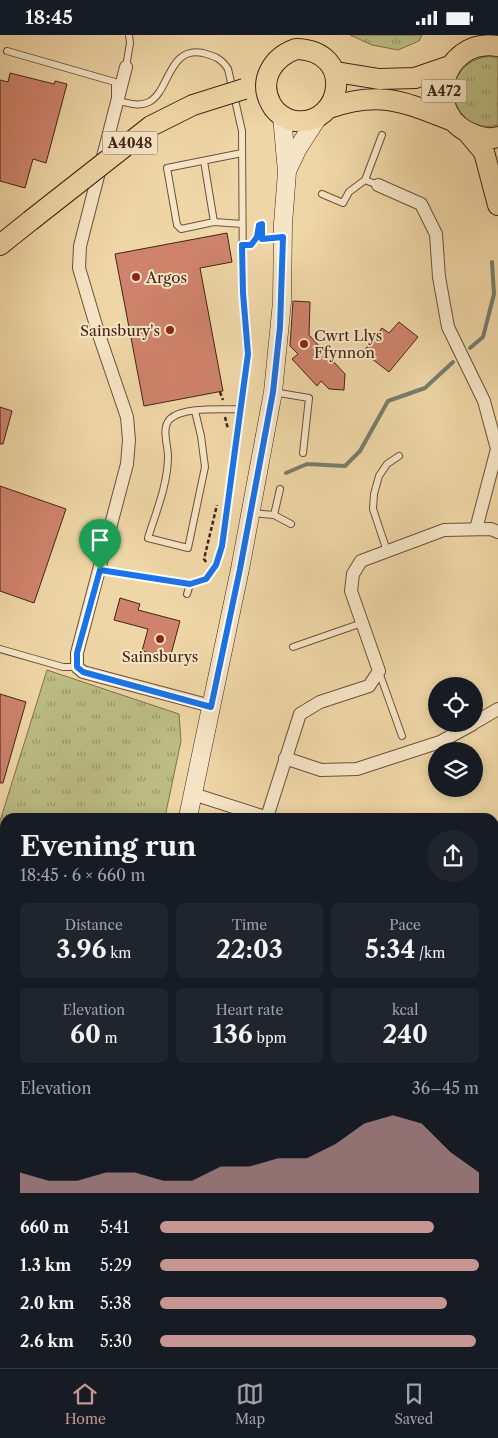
<!DOCTYPE html>
<html lang="en">
<head>
<meta charset="utf-8">
<style>
	:root { --surface:#171b24; --page:#20242c; --text:#f1f3f6; --muted:#9ea1a6; --line:#363941; --accent:#c59692 }
	body { margin:0; font-family:"Libre Caslon Text",serif; background:var(--page); color:var(--text); height:100vh; display:flex; flex-direction:column; font-size:19px; white-space:nowrap }
	* { box-sizing:border-box; margin:0 }
	p { font-size:16px; color:var(--muted) }
	.icon { flex:none; width:28px; height:28px; fill:none; stroke:currentColor; stroke-width:2; stroke-linecap:round; stroke-linejoin:round }
	.map { position:relative; flex:1; overflow:hidden }
	.panel { position:absolute; left:0px; top:778px; width:499px; height:556px; display:flex; flex-direction:column; background:var(--surface); border-radius:15px 15px 0 0; box-shadow:0 2px 12px #0003 }
	.panel>* { flex:none }
	.tools { position:absolute; left:428px; top:642px; display:grid; gap:10px }
	.tools a { display:grid; place-items:center; width:55px; height:55px; border-radius:50%; background:var(--surface); box-shadow:0 2px 12px #0003; font-size:25px }
	.pin { position:absolute; display:grid; place-items:center; width:42px; height:42px; color:#fff; margin:-51px -21px; border-radius:50% 50% 50% 0; rotate:-45deg; box-shadow:0 0 5px #0007 }
	.pin .icon { rotate:45deg }
	.round { display:grid; place-items:center; flex:none; width:52px; height:52px; border-radius:26px; background:var(--page) }
	.headline { display:flex; align-items:center; justify-content:space-between; height:85px; padding:0 20px }
	h1 { font-size:28px; font-weight:700; line-height:38px }
	.stats { display:grid; grid-template-columns:repeat(3,1fr); gap:8px; height:85px; padding:5px 20px }
	.stats div { display:grid; align-content:center; border-radius:8px; background:var(--page); text-align:center }
	.stats b { font-size:25px; font-weight:700 }
	.stats small { font-size:14px; font-weight:400 }
	.stats p { font-size:14px }
	.chart { height:140px; padding:10px 20px }
	.chart p { display:flex; justify-content:space-between }
	.chart svg { width:100%; height:90px; margin-top:5px; fill:var(--accent); opacity:.7 }
	ul { padding:0 20px; list-style:none; font-size:16px }
	li { display:grid; grid-template-columns:80px 60px 1fr; align-items:center; height:38px }
	li i { height:12px; border-radius:6px; background:var(--accent) }
	.status { display:flex; justify-content:space-between; align-items:center; height:35px; padding:0 25px; background:var(--surface); direction:ltr }
	.status svg { height:14px; fill:currentColor }
	.menu { display:flex; justify-content:space-around; align-items:center; height:70px; border-top:1px solid var(--line); background:var(--surface); font-size:14px; color:var(--muted) }
	.menu a { display:grid; justify-items:center; gap:2px }
	.menu .on { color:var(--accent) }
	.map>svg:first-child { display:block }
	.grass { fill:url(#grass-tufts); stroke:#7f714d }
	.lines { fill:none; stroke-linecap:round; stroke-linejoin:round }
	.stream { stroke:#777e6c; stroke-width:4 }
	.building { fill:#cf836c; stroke:#422516 }
	.service-casing { stroke:#6d513a; stroke-width:8 }
	.minor-casing { stroke:#6d513a; stroke-width:14 }
	.secondary-casing { stroke:#422516; stroke-width:19 }
	.primary-casing { stroke:#422516; stroke-width:22 }
	.path { stroke:#422516; stroke-width:2.5; stroke-dasharray:4 2.5; stroke-linecap:butt }
	.service { stroke:#f5e4c5; stroke-width:6 }
	.minor { stroke:#f5e4c5; stroke-width:12 }
	.secondary { stroke:#f5e4c5; stroke-width:18 }
	.primary { stroke:#efd6a6; stroke-width:20 }
	.primary-bridge-casing { stroke:#422516; stroke-width:22; stroke-linecap:butt }
	.primary-bridge { stroke:#efd6a6; stroke-width:20 }
	.route-casing { stroke:#fff; stroke-width:10 }
	.route { stroke:#1a73e8; stroke-width:6 }
	.poi-dot { fill:#8f2418; stroke:#f5e4c5; stroke-width:2 }
	.labels { text-anchor:middle; dominant-baseline:central; stroke-width:4; stroke-linejoin:round; paint-order:stroke }
	.shield { fill:#f5e4c5; stroke:#785e4a; stroke-width:1 }
	.shield-label { font-size:14px; font-weight:bold; fill:#422516 }
	.poi-label { font-size:15px; fill:#422516; stroke:#f5e4c5; text-anchor:start }
</style>
</head>
<body>
<div class="status"><b>18:45</b><svg viewBox="0 0 49 12"><path d="M0 12V9h3v3zM5 12V6h3v6zM10 12V3h3v9zM15 12V0h3v12zM26 1h20v11H26zM47 4h2v5h-2z"/></svg></div>
<div class="map">
<svg width="498" height="1333" viewBox="0 0 498 1333">
	<defs>
		<pattern id="grass-tufts" width="24" height="20" patternUnits="userSpaceOnUse" patternTransform="scale(1.25)"><rect width="24" height="20" fill="#bcbd84"/><path d="M3 7l-1-3M5 7V3M7 7l1-3M15 17l-1-3M17 17v-4M19 17l1-3" fill="none" stroke="#9a996b"/></pattern>
	</defs>
	<rect width="100%" height="100%" fill="#efd6a6"/>
	<filter id="stains"><feTurbulence type="fractalNoise" baseFrequency=".004" numOctaves="4"/><feColorMatrix values="0 0 0 0 .2 0 0 0 0 .09 0 0 0 0 .02 0 0 0 .5 -.17"/></filter>
	<radialGradient id="worn" r=".72"><stop offset=".6" stop-color="#630" stop-opacity="0"/><stop offset="1" stop-color="#630" stop-opacity=".3"/></radialGradient>
	<path class="grass" d="M350 0H422L419 6 398 15 372 10Z
		M489 21 498 23V90C451 102 432 30 489 21Z
		M47 635 179 679 181 706 165 782H5V833H0V786Z"/>
	<g class="lines">
		<path class="stream" d="M470 313 483 302 494 259 492 227
			M286 438 307 429 345 431 360 416 388 366 425 353 453 327"/>
	</g>
	<path class="building" d="M10 38 54 49 55 46 67 49 46 128 33 124 25 153 0 146V45L8 47Z
		M227 198 232 227 200 233 223 356 144 371 115 219Z
		M293 266 310 267 309 300 345 339 344 355 329 354 321 346 317 351 292 324 298 319 290 311Z
		M399 287 418 302 389 337 363 317 382 293 389 298Z
		M0 372 12 376 3 409H0Z
		M0 451 66 474 34 568 0 556Z
		M120 563 140 569 138 575 180 586 170 623 142 616 148 594 114 585Z
		M0 659 26 667 3 748H0Z"/>
	<g class="lines">
		<defs>
			<path id="service" d="M7 16 115 47V62L118 66C129 68 139 72 149 67 170 56 168 11 203 18 214 21 221 23 228 34L242 96 243 258 248 319 222 511 216 530 206 544 190 549 100 535
				M126 32 130 8 129 0
				M242 118 167 133 177 190 181 194 214 187 242 189
				M204 126 214 187
				M378 150 365 145 382 100
				M322 159 343 168 349 157 365 145
				M273 357 309 363 303 418
				M195 376 201 401 205 432 188 513 148 503C156 477 168 449 168 421 168 410 161 393 170 384 184 371 223 375 241 374
				M252 478 274 480 291 489
				M274 480 280 454
				M387 516 373 474 374 459 379 441 387 429 399 421
				M187 559 190 549
				M293 612 362 588
				M0 614 63 632H77
				M379 637 402 701
				M54 1333 55 1329"/>
			<path id="minor" d="M126 32 80 211 79 233 98 297 127 382 129 405 127 429 77 618V632L83 637 211 671
				M378 150 421 169 436 199 439 242 448 292 484 366 497 414 476 494
				M474 688 498 674
				M285 723 321 735 357 734 440 707 473 689
				M193 759 265 782
				M267 782 300 679 320 667 369 651 379 636 351 556 353 539 361 526 444 495 491 494 498 497
				M494 793 498 800
				M494 917H498
				M0 980 5 976
				M0 1044 5 1051
				M494 1115 498 1114
				M0 1167 5 1166
				M494 1214 498 1211
				M0 1220H5
				M494 1250 498 1293
				M362 1329 363 1333
				M231 1333V1329"/>
			<path id="secondary" d="M288 134 298 113 318 82
				M188 782 240 534 273 357 282 267 283 189 287 137 282 81
				M131 1333 132 1329"/>
			<path id="primary" d="M498 11C441 2 421 82 475 100 482 103 491 104 498 102
				M296 14C356 15 343 92 295 86 285 84 276 78 271 69 258 45 273 22 296 14Z
				M336 37 379 44 415 43 450 31
				M329 73C381 55 404 67 453 86
				M468 98 484 117 498 170
				M0 210 30 186"/>
		</defs>
		<use href="#service" class="service-casing"/>
		<use href="#minor" class="minor-casing"/>
		<use href="#secondary" class="secondary-casing"/>
		<use href="#primary" class="primary-casing"/>
		<path class="path" d="M251 210 257 203 259 190 262 189 261 204 269 203
			M220 357 223 365
			M225 382 228 394
			M206 527 204 524 217 470
			M0 873 5 871"/>
		<use href="#service" class="service"/>
		<use href="#minor" class="minor"/>
		<use href="#secondary" class="secondary"/>
		<use href="#primary" class="primary"/>
		<defs>
			<path id="primary-bridge" d="M30 186 151 91 193 70 244 54"/>
		</defs>
		<use href="#primary-bridge" class="primary-bridge-casing"/>
		<use href="#primary-bridge" class="primary-bridge"/>
	</g>
	<g class="lines">
		<defs>
			<path id="route" d="M262 189V204L283 202 280 292 273 357 240 534 211 672 83 637 77 632V618L100 535 190 549 206 544 216 530 222 511 248 319 243 258 242 210H251L257 202 259 190Z"/>
		</defs>
		<use href="#route" class="route-casing"/>
		<use href="#route" class="route"/>
	</g>
	<g class="poi-dot">
		<circle cx="136" cy="242" r="5"/>
		<circle cx="170" cy="295" r="5"/>
		<circle cx="304" cy="309" r="5"/>
		<circle cx="160" cy="604" r="5"/>
	</g>
	<g class="labels">
		<g class="shield">
			<rect x="421.5" y="44.5" width="45" height="23" rx="4"/>
			<rect x="102.5" y="96.5" width="55" height="23" rx="4"/>
		</g>
		<g class="shield-label">
			<text x="444" y="56">A472</text>
			<text x="130" y="108">A4048</text>
		</g>
		<g class="poi-label">
			<text x="146" y="242">Argos</text>
			<text x="160" y="295" text-anchor="end">Sainsbury's</text>
			<text x="314" y="300">Cwrt Llys<tspan x="314" dy="17">Ffynnon</tspan></text>
			<text x="160" y="621" text-anchor="middle">Sainsburys</text>
		</g>
	</g>
	<rect width="100%" height="100%" filter="url(#stains)"/>
	<rect width="100%" height="100%" fill="url(#worn)"/>
</svg>
<div class="tools">
<a><svg class="icon" aria-label="locate" viewBox="0 0 24 24"><circle cx="12" cy="12" r="6"/><path d="M12 2v4M12 18v4M2 12h4M18 12h4"/></svg></a>
<a><svg class="icon" aria-label="layers" viewBox="0 0 24 24"><path d="M12 4l9 5-9 5-9-5zM3 14l9 5 9-5"/></svg></a>
</div>
<div class="pin" style="left:100px;top:535px;background:#1e9e55"><svg class="icon" aria-label="arrive" viewBox="0 0 24 24"><path d="M6 21V4h12l-3 4 3 4H6"/></svg></div>
<section class="panel">
<div class="headline"><div><h1>Evening run</h1><p>18:45 · 6 × 660 m</p></div><a class="round"><svg class="icon" aria-label="share" viewBox="0 0 24 24"><path d="M12 15V3M7 8l5-5 5 5M5 13v7h14v-7"/></svg></a></div>
<div class="stats">
<div><p>Distance</p><b>3.96<small> km</small></b></div>
<div><p>Time</p><b>22:03</b></div>
<div><p>Pace</p><b>5:34<small> /km</small></b></div>
</div>
<div class="stats">
<div><p>Elevation</p><b>60<small> m</small></b></div>
<div><p>Heart rate</p><b>136<small> bpm</small></b></div>
<div><p>kcal</p><b>240</b></div>
</div>
<div class="chart"><p><span>Elevation</span>36–45 m</p>
<svg viewBox="0 0 160 44" preserveAspectRatio="none"><path d="M0 44V34L10 38L20 38L30 34L40 34L50 38L60 38L70 31L80 31L90 27L100 27L110 20L120 10L130 6L140 10L150 24L160 34V44z"/></svg>
</div>
<ul>
<li><b>660 m</b>5:41<i style="width:86%"></i></li>
<li><b>1.3 km</b>5:29<i style="width:100%"></i></li>
<li><b>2.0 km</b>5:38<i style="width:90%"></i></li>
<li><b>2.6 km</b>5:30<i style="width:99%"></i></li>
</ul>
</section>
</div>
<nav class="menu">
<a class="on"><svg class="icon" aria-label="home" viewBox="0 0 24 24"><path d="M3 11l9-7 9 7M6 9v11h12V9"/></svg>Home</a>
<a><svg class="icon" aria-label="map" viewBox="0 0 24 24"><path d="M3 6l6-2 6 2 6-2v14l-6 2-6-2-6 2zM9 4v14M15 6v14"/></svg>Map</a>
<a><svg class="icon" aria-label="saved" viewBox="0 0 24 24"><path d="M7 4h10v16l-5-4-5 4z"/></svg>Saved</a>
</nav>
</body>
</html>
